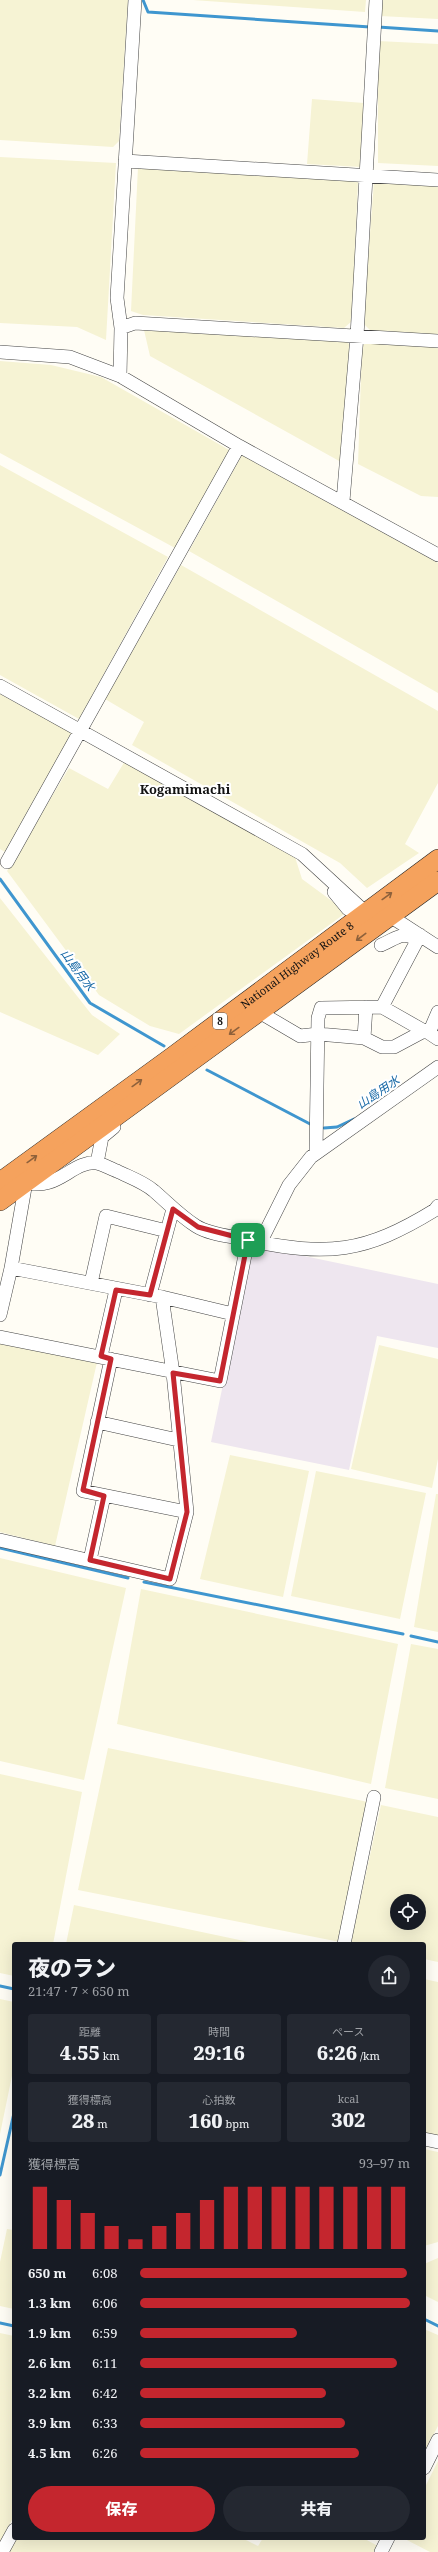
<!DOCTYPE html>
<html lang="ja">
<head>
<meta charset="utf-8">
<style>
	:root { --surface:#171b24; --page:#242831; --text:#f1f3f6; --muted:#9ea1a6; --accent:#c4262e }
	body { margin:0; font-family:"Noto Serif","Noto Sans JP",serif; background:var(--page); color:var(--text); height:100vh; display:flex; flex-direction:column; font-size:15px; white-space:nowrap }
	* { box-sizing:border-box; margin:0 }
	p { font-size:13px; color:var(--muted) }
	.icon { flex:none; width:22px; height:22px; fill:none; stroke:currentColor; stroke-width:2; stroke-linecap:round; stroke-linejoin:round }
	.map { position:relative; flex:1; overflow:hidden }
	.sheet { position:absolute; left:12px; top:1942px; width:414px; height:598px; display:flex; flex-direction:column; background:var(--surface); border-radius:4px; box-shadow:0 4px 16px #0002 }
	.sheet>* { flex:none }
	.fabs { position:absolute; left:390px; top:1894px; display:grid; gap:8px }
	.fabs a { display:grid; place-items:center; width:36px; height:36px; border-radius:50%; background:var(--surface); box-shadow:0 4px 16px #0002; font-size:20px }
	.pin { position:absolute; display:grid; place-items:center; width:34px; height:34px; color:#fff; margin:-17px; border-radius:8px; box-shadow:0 2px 6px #0006 }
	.round { display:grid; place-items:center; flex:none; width:42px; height:42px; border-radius:21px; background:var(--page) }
	.overview { display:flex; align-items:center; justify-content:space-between; height:68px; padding:0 16px }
	h1 { font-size:22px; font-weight:800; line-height:30px }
	.stats { display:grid; grid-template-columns:repeat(3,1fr); gap:6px; height:68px; padding:4px 16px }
	.stats div { display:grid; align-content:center; border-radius:4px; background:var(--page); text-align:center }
	.stats b { font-size:20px; font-weight:800 }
	.stats small { font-size:11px; font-weight:400 }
	.stats p { font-size:11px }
	.chart { height:112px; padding:8px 16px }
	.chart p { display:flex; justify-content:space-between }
	.chart svg { width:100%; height:72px; margin-top:4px; stroke:var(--accent); stroke-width:6 }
	.primary-button { display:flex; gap:8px; margin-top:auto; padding:8px 16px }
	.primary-button a { flex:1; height:46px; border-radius:24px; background:var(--accent); color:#fff; font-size:16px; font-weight:800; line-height:46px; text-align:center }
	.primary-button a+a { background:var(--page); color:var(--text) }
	ul { padding:0 16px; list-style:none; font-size:13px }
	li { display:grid; grid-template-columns:64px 48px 1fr; align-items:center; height:30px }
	li i { height:10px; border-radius:5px; background:var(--accent) }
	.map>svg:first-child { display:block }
	.industrial { fill:#eee6ef }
	.farmland { fill:#f6f3d4; fill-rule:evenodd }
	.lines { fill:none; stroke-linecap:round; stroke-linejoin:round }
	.stream { stroke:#3f96cf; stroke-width:3 }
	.minor-casing { stroke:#444; stroke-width:14 }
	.highway-casing { stroke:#222; stroke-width:20 }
	.minor { stroke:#fff; stroke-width:13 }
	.highway { stroke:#f5a25d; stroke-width:19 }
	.oneway { stroke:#8e613b }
	.route-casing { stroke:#fff; stroke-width:8 }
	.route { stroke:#c4262e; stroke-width:5 }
	.labels { text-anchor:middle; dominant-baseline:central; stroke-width:4; stroke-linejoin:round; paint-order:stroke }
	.shield { fill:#fff; stroke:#585858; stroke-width:1 }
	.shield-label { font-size:10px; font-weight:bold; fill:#111 }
	.street-label { font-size:11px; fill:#111; stroke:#fff }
	.water-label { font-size:12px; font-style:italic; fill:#1768a6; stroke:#fff }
	.quarter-label { font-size:13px; font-weight:bold; fill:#111; stroke:#fff }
</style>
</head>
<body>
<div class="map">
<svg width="438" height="2552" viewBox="0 0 438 2552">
	<rect width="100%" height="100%" fill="#fffdf5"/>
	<path class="industrial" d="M252 1245 438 1284V1348L377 1336 349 1470 211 1442Z"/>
	<path class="farmland" d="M0 0H128L119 141 113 147 0 140Z
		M193 0H366L365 12Z
		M381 0H438V19L380 16Z
		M378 41 438 44V166L378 163Z
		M312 99 364 103 361 167 307 164Z
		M0 157 116 163 106 340 77 327 0 323Z
		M138 167 358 181 352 321 344 328 143 315 131 311Z
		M374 182 438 185V335L370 330 363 323Z
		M144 330 345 340 350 345 341 462 150 356Z
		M368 341 438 345V497L421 496 358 464 362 346Z
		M0 361 51 365 101 377 231 451 175 548 0 453Z
		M242 455 438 563V693L189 551Z
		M0 465 168 557 79 719 0 675Z
		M181 565 438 711V783L405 844 419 853 367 888 340 863 132 745 144 722 105 699Z
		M0 694 72 733 5 852 0 849Z
		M125 761 295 857 302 879 347 912 179 1034 150 1026 99 995 7 871 69 768 108 789Z
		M0 898 92 1015 120 1034 98 1055 0 1012Z
		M0 1339 98 1358 55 1546 0 1532Z
		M379 1345 438 1359V1459L432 1488 351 1469Z
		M230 1455 309 1471 283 1597 200 1579Z
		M316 1471 426 1493 400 1619 291 1596Z
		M436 1494H438V1632L414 1627Z
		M0 1558 126 1588 84 1780 0 1761Z
		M141 1589 398 1644 371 1784 117 1724Z
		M411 1644 438 1649V1799L385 1788Z
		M108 1748 368 1802 340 1942 78 1890Z
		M0 1774 82 1792 53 1944H14V1976L0 1973Z
		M381 1805 438 1817V1962L424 1959V1944L351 1942ZM397 1901H419V1923H397Z
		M74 1905 258 1944H66Z
		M424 1979 438 1982V2136L424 2133Z
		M0 1999 14 2002V2066L0 2134Z
		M424 2149 438 2152V2242L424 2246Z
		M7 2229 14 2230V2309L0 2306V2262Z
		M438 2258V2302L424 2295V2264Z
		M424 2329 438 2335V2426L424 2453Z
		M0 2333 14 2336V2516L0 2543Z
		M438 2461V2552H430L403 2538H424V2489Z
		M16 2538H242L258 2546 263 2538H363L378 2546 375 2552H9Z"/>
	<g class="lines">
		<path class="stream" d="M143 0 148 12 370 27
			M378 27 438 31
			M0 879 90 1003 164 1046
			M207 1070 312 1125
			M324 1128 337 1127 354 1119
			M0 1548 128 1578
			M144 1582 403 1634
			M411 1636 438 1642
			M0 1986 14 1989
			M0 2175 14 2113
			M424 2319 438 2326
			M0 2323 14 2326"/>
		<defs>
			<path id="minor" d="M125 161 438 180
				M121 328 135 323 438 341
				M0 352 70 357 120 376 239 446 438 555
				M120 376 121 328 117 298 135 0
				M343 501 357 336 376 0
				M0 686 302 854 365 912
				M7 862 239 446
				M334 892 348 909
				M390 916 438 947
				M381 945C396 939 402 930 417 940
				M382 1007 426 1032
				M259 1012 300 1036 318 1034 364 1038 382 1047H394L424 1031 429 1033
				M438 1012 429 1033 438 1039
				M364 1038 366 1007
				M316 1153 318 1018 321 1008 382 1007 420 935
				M97 1163 102 1137 114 1127
				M24 1181C56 1194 72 1160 97 1163 103 1164 111 1169 117 1171 129 1177 144 1182 154 1191 168 1203 180 1216 196 1226 210 1235 232 1236 248 1240 328 1257 365 1253 435 1210L438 1206
				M260 1243 289 1185 311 1157 438 1067
				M91 1283 106 1216 167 1231 173 1209
				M150 1295 167 1231
				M162 1297 233 1314
				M0 1315 11 1268
				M0 1337 220 1381 248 1240
				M101 1356 116 1290
				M111 1359 83 1491 187 1512
				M97 1422 178 1440
				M0 1540 170 1579 187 1512 173 1373 162 1297 11 1268 26 1182
				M90 1560 104 1496
				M344 1944 374 1797
				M424 2139 438 2142
				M424 2468 438 2440
				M2 2552 14 2530
				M381 2552 388 2538"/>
			<g id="highway">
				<path id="s1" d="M0 1182 172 1057 438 859"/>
				<path d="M0 1201 438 881"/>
			</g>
		</defs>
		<use href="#minor" class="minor-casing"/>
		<use href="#highway" class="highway-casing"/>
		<use href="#minor" class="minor"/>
		<use href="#highway" class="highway"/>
	</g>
	<defs><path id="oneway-shaft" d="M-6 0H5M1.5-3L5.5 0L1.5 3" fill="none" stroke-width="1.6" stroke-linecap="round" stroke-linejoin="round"/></defs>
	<g class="oneway">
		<use href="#oneway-shaft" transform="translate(387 896) rotate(-36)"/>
		<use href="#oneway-shaft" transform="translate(361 937) rotate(143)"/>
		<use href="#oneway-shaft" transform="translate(234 1031) rotate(144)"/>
		<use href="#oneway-shaft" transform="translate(137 1083) rotate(-36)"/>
		<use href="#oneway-shaft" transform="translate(32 1159) rotate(-36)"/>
	</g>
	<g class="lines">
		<defs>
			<path id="route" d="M173 1209 198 1227 248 1240 220 1381 173 1373 187 1512 170 1579 90 1560 104 1496 83 1490 111 1359 101 1356 116 1290 150 1295Z"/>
		</defs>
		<use href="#route" class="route-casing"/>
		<use href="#route" class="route"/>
	</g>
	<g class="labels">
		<rect class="shield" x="213" y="1013" width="14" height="16" rx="3"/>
		<g class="shield-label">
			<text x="220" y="1021">8</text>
		</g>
		<g class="street-label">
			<text stroke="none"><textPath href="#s1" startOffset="368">National Highway Route 8</textPath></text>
		</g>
		<g class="water-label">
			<text transform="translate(78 970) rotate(54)">山島用水</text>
			<text transform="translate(378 1092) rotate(-34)">山島用水</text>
		</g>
		<g class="quarter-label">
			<text x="185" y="789">Kogamimachi</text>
		</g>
	</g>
</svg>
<div class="fabs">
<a><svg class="icon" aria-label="locate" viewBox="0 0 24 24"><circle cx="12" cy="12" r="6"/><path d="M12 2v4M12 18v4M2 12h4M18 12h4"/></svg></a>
</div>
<div class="pin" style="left:248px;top:1240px;background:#1e9e55"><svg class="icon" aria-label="arrive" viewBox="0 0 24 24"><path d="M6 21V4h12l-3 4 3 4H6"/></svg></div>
<section class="sheet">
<div class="overview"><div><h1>夜のラン</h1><p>21:47 · 7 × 650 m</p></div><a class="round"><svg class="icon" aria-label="share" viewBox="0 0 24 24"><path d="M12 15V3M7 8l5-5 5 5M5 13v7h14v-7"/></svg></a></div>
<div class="stats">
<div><p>距離</p><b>4.55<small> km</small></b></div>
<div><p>時間</p><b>29:16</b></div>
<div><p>ペース</p><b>6:26<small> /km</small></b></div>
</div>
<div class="stats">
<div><p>獲得標高</p><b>28<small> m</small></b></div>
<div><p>心拍数</p><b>160<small> bpm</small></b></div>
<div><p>kcal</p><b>302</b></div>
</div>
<div class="chart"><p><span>獲得標高</span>93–97 m</p>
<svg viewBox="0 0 160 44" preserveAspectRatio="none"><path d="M5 44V6M15 44V14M25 44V22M35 44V30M45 44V38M55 44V30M65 44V22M75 44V14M85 44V6M95 44V6M105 44V6M115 44V6M125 44V6M135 44V6M145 44V6M155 44V6"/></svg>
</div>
<ul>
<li><b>650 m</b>6:08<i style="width:99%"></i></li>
<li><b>1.3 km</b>6:06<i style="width:100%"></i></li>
<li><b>1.9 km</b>6:59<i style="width:58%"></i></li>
<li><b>2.6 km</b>6:11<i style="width:95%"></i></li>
<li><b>3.2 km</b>6:42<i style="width:69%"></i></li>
<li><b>3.9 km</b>6:33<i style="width:76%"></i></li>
<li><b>4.5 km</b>6:26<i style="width:81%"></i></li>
</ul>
<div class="primary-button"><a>保存</a><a>共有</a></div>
</section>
</div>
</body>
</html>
